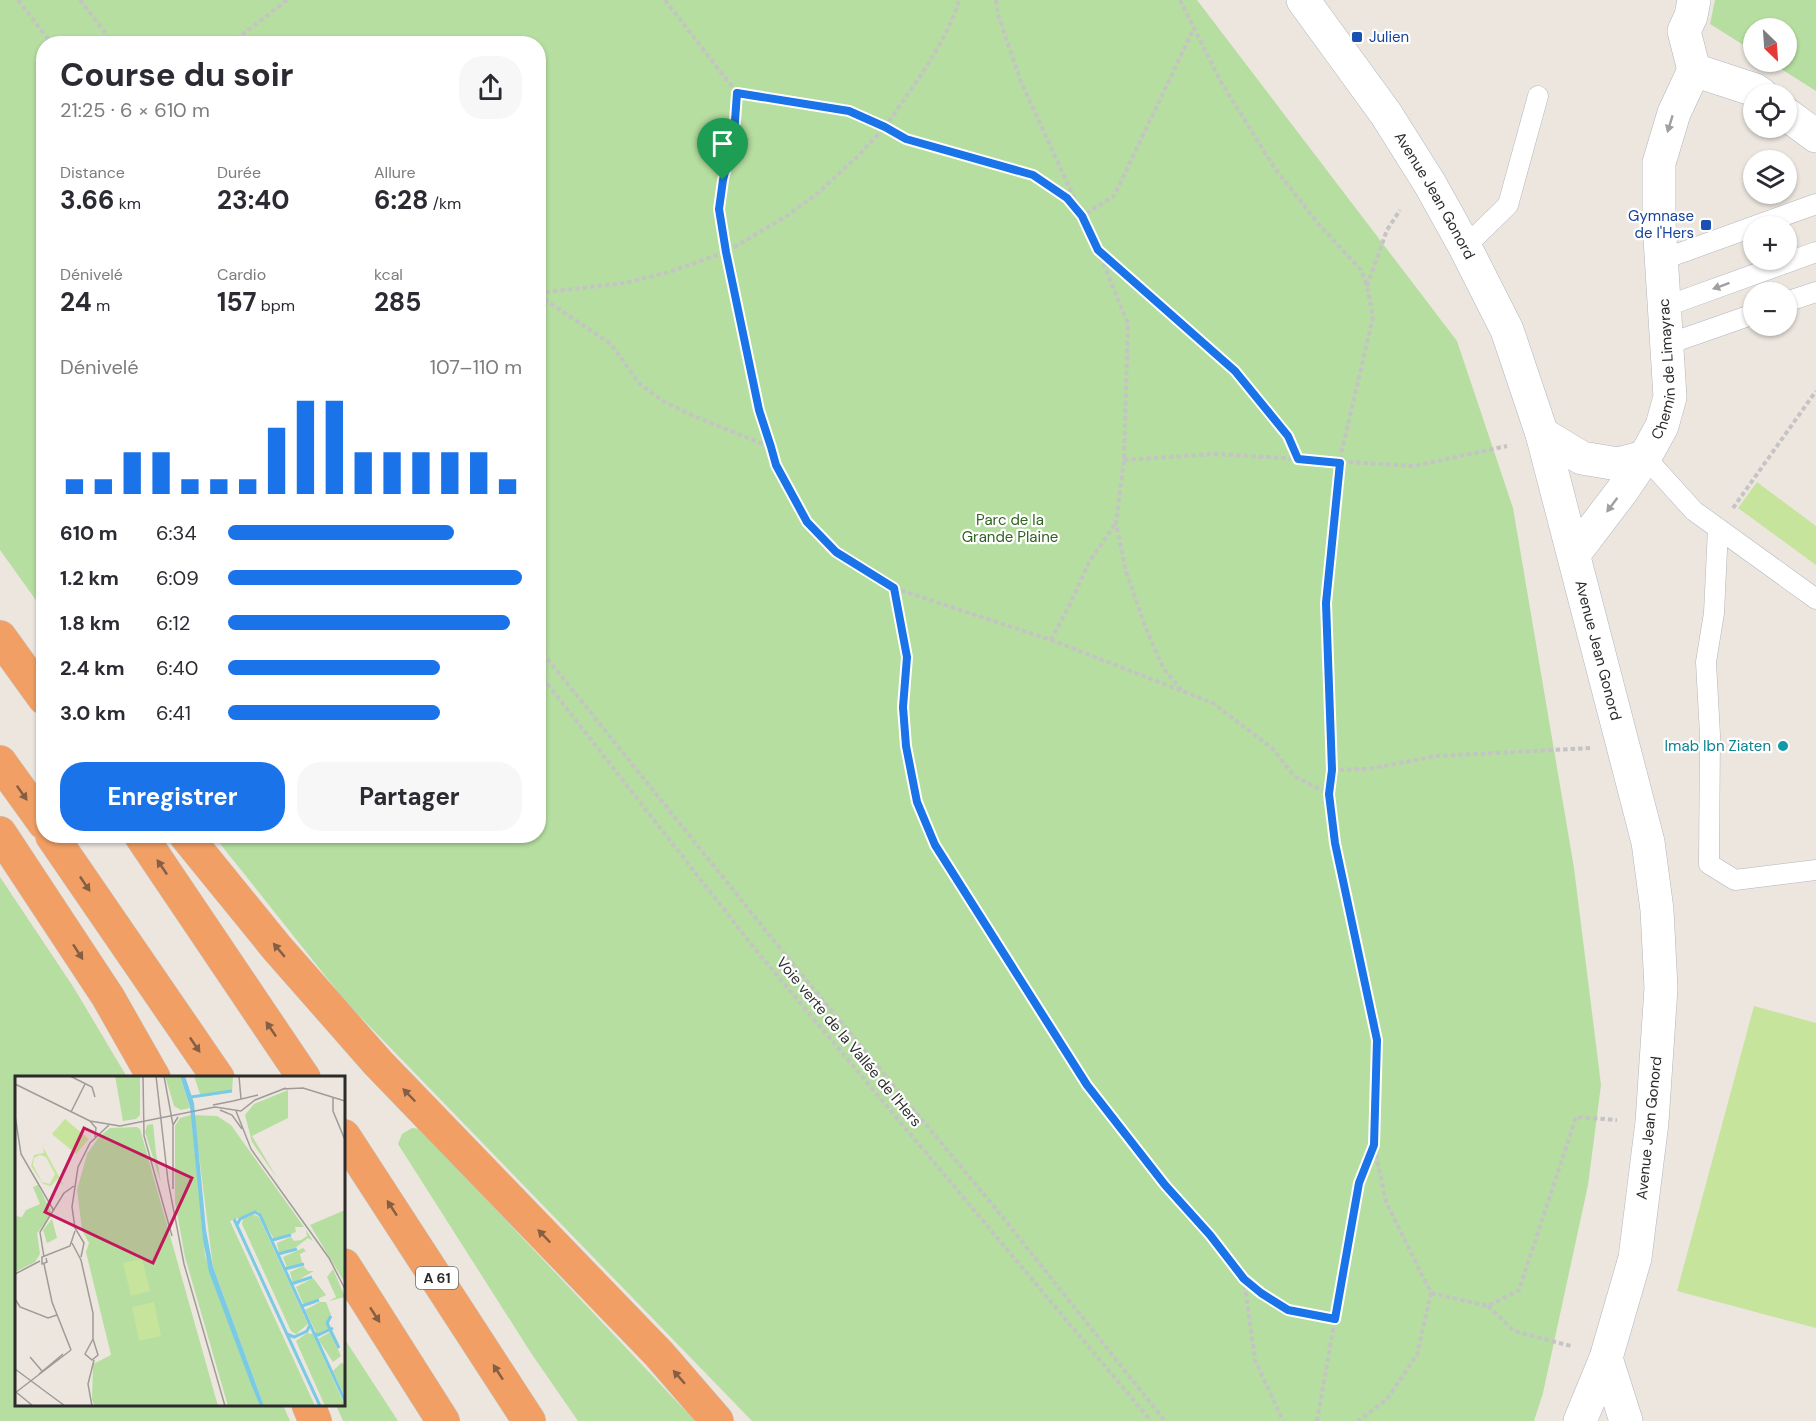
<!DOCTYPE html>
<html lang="fr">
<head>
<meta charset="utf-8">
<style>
	:root { --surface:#fff; --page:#f7f7f7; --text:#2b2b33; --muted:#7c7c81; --accent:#1a73e8 }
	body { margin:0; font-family:"DM Sans",sans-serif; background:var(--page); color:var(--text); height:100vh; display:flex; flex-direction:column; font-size:22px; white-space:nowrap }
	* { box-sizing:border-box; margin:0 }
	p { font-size:20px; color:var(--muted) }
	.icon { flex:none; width:33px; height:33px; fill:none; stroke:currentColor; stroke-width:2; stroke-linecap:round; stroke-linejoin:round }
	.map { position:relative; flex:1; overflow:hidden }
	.side { position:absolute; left:36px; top:36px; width:510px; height:807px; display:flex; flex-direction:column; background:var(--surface); border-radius:24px; box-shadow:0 2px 4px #0004 }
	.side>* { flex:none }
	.needle { width:39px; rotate:155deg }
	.buttons { position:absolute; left:1743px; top:18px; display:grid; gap:12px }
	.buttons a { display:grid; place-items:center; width:54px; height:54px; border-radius:50%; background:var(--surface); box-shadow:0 2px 4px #0004; font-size:30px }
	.pin { position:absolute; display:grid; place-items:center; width:51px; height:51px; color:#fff; margin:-62px -26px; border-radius:50% 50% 50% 0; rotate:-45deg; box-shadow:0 0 6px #0007 }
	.pin .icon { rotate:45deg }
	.round { display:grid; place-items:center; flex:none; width:63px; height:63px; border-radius:24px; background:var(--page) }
	.overview { display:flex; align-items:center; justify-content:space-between; height:102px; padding:0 24px }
	h1 { font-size:33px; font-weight:700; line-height:45px }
	.figures { display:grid; grid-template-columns:repeat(3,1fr); gap:9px; height:102px; padding:6px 24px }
	.figures div { display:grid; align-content:center }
	.figures b { font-size:26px; font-weight:700 }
	.figures small { font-size:16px; font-weight:400 }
	.figures p { font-size:16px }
	.chart { height:168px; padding:12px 24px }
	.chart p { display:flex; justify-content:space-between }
	.chart svg { width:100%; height:108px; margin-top:6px; stroke:var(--accent); stroke-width:6 }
	.cta { display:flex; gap:12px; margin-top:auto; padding:12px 24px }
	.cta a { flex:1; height:69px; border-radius:24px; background:var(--accent); color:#fff; font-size:24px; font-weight:700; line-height:69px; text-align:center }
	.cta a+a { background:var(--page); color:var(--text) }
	ul { padding:0 24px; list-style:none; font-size:20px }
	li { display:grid; grid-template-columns:96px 72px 1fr; align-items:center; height:45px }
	li i { height:15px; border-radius:8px; background:var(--accent) }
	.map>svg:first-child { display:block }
	.green { fill:#b6dea0 }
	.pitch { fill:#c7e49c }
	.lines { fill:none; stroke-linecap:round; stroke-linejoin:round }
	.lane-casing { stroke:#b2b5be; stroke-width:21 }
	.street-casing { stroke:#b2b5be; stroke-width:34 }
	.secondary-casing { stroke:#b2b5be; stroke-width:34 }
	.highway-casing { stroke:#c4c4c4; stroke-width:34 }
	.path { stroke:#c4c4c4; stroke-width:4; stroke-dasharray:4.5 3; stroke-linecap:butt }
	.lane { stroke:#fff; stroke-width:20 }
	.street { stroke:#fff; stroke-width:33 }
	.secondary { stroke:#fff; stroke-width:33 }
	.highway { stroke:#f19f64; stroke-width:33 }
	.oneway { fill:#a0a0a0 }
	.oneway2 { fill:#845f45 }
	.route-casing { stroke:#fff; stroke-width:12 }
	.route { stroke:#1a73e8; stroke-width:8 }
	.transit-dot { fill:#1a4fb4; stroke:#fff; stroke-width:2 }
	.culture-dot { fill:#0f9aa8; stroke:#fff; stroke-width:2 }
	.labels { text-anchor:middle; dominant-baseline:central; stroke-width:4.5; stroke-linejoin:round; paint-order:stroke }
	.shield { fill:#fff; stroke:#6b6b6b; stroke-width:1.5 }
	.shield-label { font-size:14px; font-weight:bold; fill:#2b2b2b }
	.transit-label { font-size:15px; fill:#164399; stroke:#fff; text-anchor:start }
	.street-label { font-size:15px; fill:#2b2b2b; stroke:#fff }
	.park-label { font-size:15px; fill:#2f6320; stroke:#fff }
	.culture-label { font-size:15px; fill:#0d838f; stroke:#fff; text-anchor:end }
	.inset-river { fill:none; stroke:#7acae5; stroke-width:3 }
	.inset-road { fill:none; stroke:#9f9b97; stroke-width:1.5 }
	.view { fill:#c2185b; fill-opacity:0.15; stroke:#c2185b; stroke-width:3 }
	.inset-edge { fill:none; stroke:#2b2b2b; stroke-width:3 }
</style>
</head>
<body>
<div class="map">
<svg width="1816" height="1421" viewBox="0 0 1816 1421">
	<rect width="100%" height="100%" fill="#ece6df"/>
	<path class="green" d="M0 0H1197L1457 341 1513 508 1574 868 1601 1085 1588 1185 1543 1393 1534 1421H752L346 1002 214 836H538V44H44L43 610 0 550Z
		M1715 0H1816V91L1770 62H1786V28H1754L1753 51 1710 24Z
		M0 877 74 988 127 1077 16 1078V1404L283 1405 290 1421H0Z
		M412 1128 420 1129 695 1421H578L531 1353 398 1144 402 1134Z
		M344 1338 398 1421H343L336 1405 344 1404Z"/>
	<path class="pitch" d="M1757 482 1816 526V565L1738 508Z
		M1754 1006 1816 1023V1328L1677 1291Z"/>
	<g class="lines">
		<defs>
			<path id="lane" d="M1465 247 1508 205 1538 96
				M1661 260 1816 204
				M1786 302 1816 292
				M1664 307 1816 252
				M1668 344 1754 314
				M1645 457 1694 511 1816 599
				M1718 528 1714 613 1706 662 1710 735 1709 864 1735 880 1816 870"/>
			<g id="street">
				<path d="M1694 70 1755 90 1761 94"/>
				<path d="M1786 114 1816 136"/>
				<path d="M1542 434 1582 458 1618 464 1645 457"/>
				<path id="s1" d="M1574 554 1622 491 1645 457 1662 426 1670 397 1659 222V163L1674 113 1694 70 1684 31 1691 16 1694 0"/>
			</g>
			<g id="secondary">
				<path id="s2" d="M1303 0 1386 114 1430 184 1465 247 1507 330 1542 434 1648 842 1657 910 1661 988 1652 1122 1635 1258 1606 1358 1580 1421"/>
				<path d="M1606 1358 1626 1421"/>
			</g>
			<path id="highway" d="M0 637 44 698
				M0 762 44 823
				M0 833 108 997 154 1078
				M52 836 218 1078
				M141 836 304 1078
				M186 836 277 948 378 1063 659 1354 717 1421
				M344 1136 529 1421
				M344 1265 443 1421
				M308 1404 315 1421"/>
		</defs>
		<use href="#lane" class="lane-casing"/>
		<use href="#street" class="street-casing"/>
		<use href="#secondary" class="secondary-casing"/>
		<use href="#highway" class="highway-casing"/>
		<path class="path" d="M18 0 52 44
			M80 0 114 44
			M665 0 737 93 849 111 885 127C911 89 946 44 959 0
			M996 0 998 15 1021 82 1098 250 1128 324 1124 460 1116 523 1126 572 1147 631 1163 668 1183 692
			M1180 0 1221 82 1274 167 1320 226 1361 270 1367 286 1373 317 1339 463 1326 603 1332 770 1329 794 1335 843 1377 1040 1374 1145 1386 1202 1431 1293 1417 1355 1387 1399 1358 1421
			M230 44 287 0
			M737 93 734 135 723 180 719 209 726 252 759 409 776 465 807 522 836 552 894 588 1051 640 1213 703 1273 749 1294 776 1329 794
			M1098 250 1235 371 1288 436 1298 459
			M1367 286 1387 230 1400 210
			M538 293 625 283 669 272 726 252 785 217 818 193 859 155 885 127 906 139 1033 175 1067 198 1082 216 1114 196 1194 28
			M538 295 611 344 639 383 661 400 689 414 770 447
			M1124 460 1215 454 1414 466 1507 446
			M1733 508 1816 391
			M894 588 907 657 903 707 906 746 917 802 935 845 1087 1085 1165 1185 1210 1235 1244 1279 1255 1360 1283 1421
			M1051 640 1070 604 1089 562 1116 523
			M538 647 779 947 996 1209 1165 1421
			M538 672 755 949 1151 1421
			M1332 770 1367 769 1437 756 1591 748
			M1244 1280 1261 1293 1288 1310 1335 1319
			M1431 1293 1488 1306 1519 1290 1576 1117 1617 1120
			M1488 1306 1514 1331 1571 1346
			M1317 1421 1359 1183 1374 1145"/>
		<use href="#lane" class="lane"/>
		<use href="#street" class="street"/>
		<use href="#secondary" class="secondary"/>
		<use href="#highway" class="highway"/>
	</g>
	<defs><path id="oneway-solid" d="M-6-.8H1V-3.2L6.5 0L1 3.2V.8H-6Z" transform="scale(1.5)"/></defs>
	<g class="oneway">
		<use href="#oneway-solid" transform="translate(1670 124) rotate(107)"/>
		<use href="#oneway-solid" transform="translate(1721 286) rotate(160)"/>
		<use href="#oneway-solid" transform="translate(1612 505) rotate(127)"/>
	</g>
	<g class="oneway2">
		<use href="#oneway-solid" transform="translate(22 793) rotate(55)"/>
		<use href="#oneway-solid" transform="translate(162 867) rotate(-124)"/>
		<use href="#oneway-solid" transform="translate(85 884) rotate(56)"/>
		<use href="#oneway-solid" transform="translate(279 950) rotate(-130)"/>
		<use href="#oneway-solid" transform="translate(78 952) rotate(57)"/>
		<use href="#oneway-solid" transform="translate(271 1029) rotate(-124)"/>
		<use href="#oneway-solid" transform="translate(195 1045) rotate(56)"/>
		<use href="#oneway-solid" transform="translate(409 1095) rotate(-134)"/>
		<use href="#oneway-solid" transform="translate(392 1208) rotate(-123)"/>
		<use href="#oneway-solid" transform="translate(544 1236) rotate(-134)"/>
		<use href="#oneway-solid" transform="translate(375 1315) rotate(57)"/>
		<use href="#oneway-solid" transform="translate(498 1372) rotate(-123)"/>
		<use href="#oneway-solid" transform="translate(679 1377) rotate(-131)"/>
	</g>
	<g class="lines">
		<defs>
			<path id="route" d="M737 93 849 111 885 127 906 139 1033 175 1067 198 1082 216 1098 250 1235 371 1288 436 1298 459 1340 463 1326 603 1332 770 1329 794 1335 843 1377 1040 1374 1145 1359 1183 1335 1319 1288 1310 1261 1293 1244 1279 1210 1235 1165 1185 1087 1085 935 845 917 802 906 746 903 707 907 657 894 588 836 552 807 522 776 465 771 447 759 410 726 252 719 209 723 180 734 135Z"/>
		</defs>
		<use href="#route" class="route-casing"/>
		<use href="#route" class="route"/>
	</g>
	<g class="transit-dot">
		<rect x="1351" y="31" width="12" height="12" rx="3"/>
		<rect x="1700" y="219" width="12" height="12" rx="3"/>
	</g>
	<circle class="culture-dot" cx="1783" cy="746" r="6"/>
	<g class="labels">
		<rect class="shield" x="416" y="1267" width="42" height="22" rx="4.5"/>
		<g class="shield-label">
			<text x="437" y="1278">A 61</text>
		</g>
		<g class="transit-label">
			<text x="1369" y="37">Julien</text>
			<text x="1694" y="216" text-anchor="end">Gymnase<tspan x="1694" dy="17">de l'Hers</tspan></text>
		</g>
		<g class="street-label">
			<text stroke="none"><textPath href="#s2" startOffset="236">Avenue Jean Gonord</textPath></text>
			<text stroke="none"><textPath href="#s1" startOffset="213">Chemin de Limayrac</textPath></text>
			<text stroke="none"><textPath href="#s2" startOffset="722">Avenue Jean Gonord</textPath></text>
			<text transform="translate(849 1042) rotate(50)">Voie verte de la Vallée de l'Hers</text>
			<text transform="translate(1649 1128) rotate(-84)">Avenue Jean Gonord</text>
		</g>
		<g class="park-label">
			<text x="1010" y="520">Parc de la<tspan x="1010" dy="17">Grande Plaine</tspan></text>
		</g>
		<g class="culture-label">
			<text x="1771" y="746">Imab Ibn Ziaten</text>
		</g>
	</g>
	<g transform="translate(15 1076)">
		<rect width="330" height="330" fill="#ece6df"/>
		<path d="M100 0H125V39L121 43 108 45ZM150 0H165L175 32 166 34 159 30ZM179 0H218L217 16 186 21ZM273 14V42L237 60 262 102 237 66 230 39 239 28ZM176 39 190 180 245 330H213L170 181 160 126V50L165 42ZM179 39 202 40 216 49 289 151H280L281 156 260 165 243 135 215 145 300 330H249L198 191ZM138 48 141 77 146 107 130 56 132 49ZM122 51 125 53 203 330H80L77 324 78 288 96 279 71 176 74 167 67 154 62 114 72 78 84 61 95 52ZM23 109 37 138 22 157 25 178 20 186 0 196V140L7 141 11 134 25 128 18 111ZM330 134V207L295 149ZM238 138 244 141 293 248 281 258 276 255 227 148 228 143ZM37 143 42 162 32 167 28 154ZM291 154 298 165 293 162 280 172 264 177 262 167 276 161 279 165 286 164 292 160ZM288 172 291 175 285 178 287 187 272 192 268 181ZM288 190 293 195H299L278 207 275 196ZM318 193 330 221 314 225 321 221 312 201ZM298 202 311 219 289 230 281 211ZM305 226H311L316 239 313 253 302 258 290 234ZM315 256 326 280 318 286 303 263ZM292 257 298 258 330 330H310L281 265ZM326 287 330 288V321L318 295Z" fill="#b6dea0"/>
		<path d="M50 43 74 63 61 78 37 58ZM28 71 48 108 47 109 43 102 36 110 28 108 16 90 19 79 29 77ZM25 79 31 81 40 98 35 108 27 106 18 89 19 82ZM127 183 135 215 116 220 108 187ZM139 226 146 260 124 265 117 231Z" fill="#c7e49c" fill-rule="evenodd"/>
		<path d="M165 0H170L179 27 191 154 198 191 249 330H245L236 308 194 196 188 164 175 31Z" fill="#7acae5"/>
		<path class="inset-river" d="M176 21 217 15M219 143 305 330M222 149 225 143 240 136 245 139 330 325M257 164 276 159M263 178 282 173M270 193 289 188M276 208 297 201M287 230 304 224M316 240 312 247 324 272M298 257 303 259 318 252M272 258 279 261 292 255 295 249"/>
		<path class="inset-road" d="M55 0 77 11 80 21M128 0 129 60 157 160M141 0 153 105 169 188 210 330M149 0 158 49M224 0 226 23M0 8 75 45 105 50 200 31 226 35 240 24 271 12M267 13 288 12 330 25M318 21V35L330 64M218 25 243 19M198 29 218 25M205 34 217 39 227 53M221 35 236 73 314 182 330 213M56 36 70 8M0 39 6 78 39 135M75 45 81 52 80 61M158 113V49L163 41M57 167 66 184 78 237V263L83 279 77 284 70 278 78 263M29 181 25 156 49 117 59 110M66 181 69 167 60 152 57 131 63 91 75 67 94 49M31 182 32 186 27 188V181L55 170 60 155M29 188 37 226 56 274M0 198 25 185M0 223 5 231 33 242 42 239M15 281 27 295M0 293 50 330M24 298 48 278M1 316 18 330M0 317 56 274M77 330 73 308 79 284"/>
		<path class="view" d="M69 52 177 102 138 187 30 136Z"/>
		<rect width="330" height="330" class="inset-edge"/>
	</g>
</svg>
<div class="buttons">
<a><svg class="needle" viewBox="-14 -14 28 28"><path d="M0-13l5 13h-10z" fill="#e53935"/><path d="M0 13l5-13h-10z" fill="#7c7c81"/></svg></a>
<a><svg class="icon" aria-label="locate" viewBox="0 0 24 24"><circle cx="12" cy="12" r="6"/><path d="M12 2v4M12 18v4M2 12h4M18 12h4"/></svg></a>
<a><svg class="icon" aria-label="layers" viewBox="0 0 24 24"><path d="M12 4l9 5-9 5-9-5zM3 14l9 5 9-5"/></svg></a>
<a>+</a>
<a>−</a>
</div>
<div class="pin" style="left:723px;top:180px;background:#1e9e55"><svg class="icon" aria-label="arrive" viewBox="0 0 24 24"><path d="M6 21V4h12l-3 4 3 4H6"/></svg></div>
<section class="side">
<div class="overview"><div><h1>Course du soir</h1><p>21:25 · 6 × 610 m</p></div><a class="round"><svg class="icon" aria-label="share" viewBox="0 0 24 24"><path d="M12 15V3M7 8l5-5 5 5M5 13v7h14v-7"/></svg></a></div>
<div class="figures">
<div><p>Distance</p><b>3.66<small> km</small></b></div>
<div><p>Durée</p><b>23:40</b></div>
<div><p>Allure</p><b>6:28<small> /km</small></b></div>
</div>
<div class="figures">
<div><p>Dénivelé</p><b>24<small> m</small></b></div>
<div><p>Cardio</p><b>157<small> bpm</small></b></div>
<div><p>kcal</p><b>285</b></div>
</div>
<div class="chart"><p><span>Dénivelé</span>107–110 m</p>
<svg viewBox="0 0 160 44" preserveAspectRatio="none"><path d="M5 44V38M15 44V38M25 44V27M35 44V27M45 44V38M55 44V38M65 44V38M75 44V17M85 44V6M95 44V6M105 44V27M115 44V27M125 44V27M135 44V27M145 44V27M155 44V38"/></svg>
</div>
<ul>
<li><b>610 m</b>6:34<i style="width:77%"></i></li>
<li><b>1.2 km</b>6:09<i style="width:100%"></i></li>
<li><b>1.8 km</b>6:12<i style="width:96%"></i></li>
<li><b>2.4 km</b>6:40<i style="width:72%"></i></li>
<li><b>3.0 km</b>6:41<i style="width:72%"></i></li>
</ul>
<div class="cta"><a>Enregistrer</a><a>Partager</a></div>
</section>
</div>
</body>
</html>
